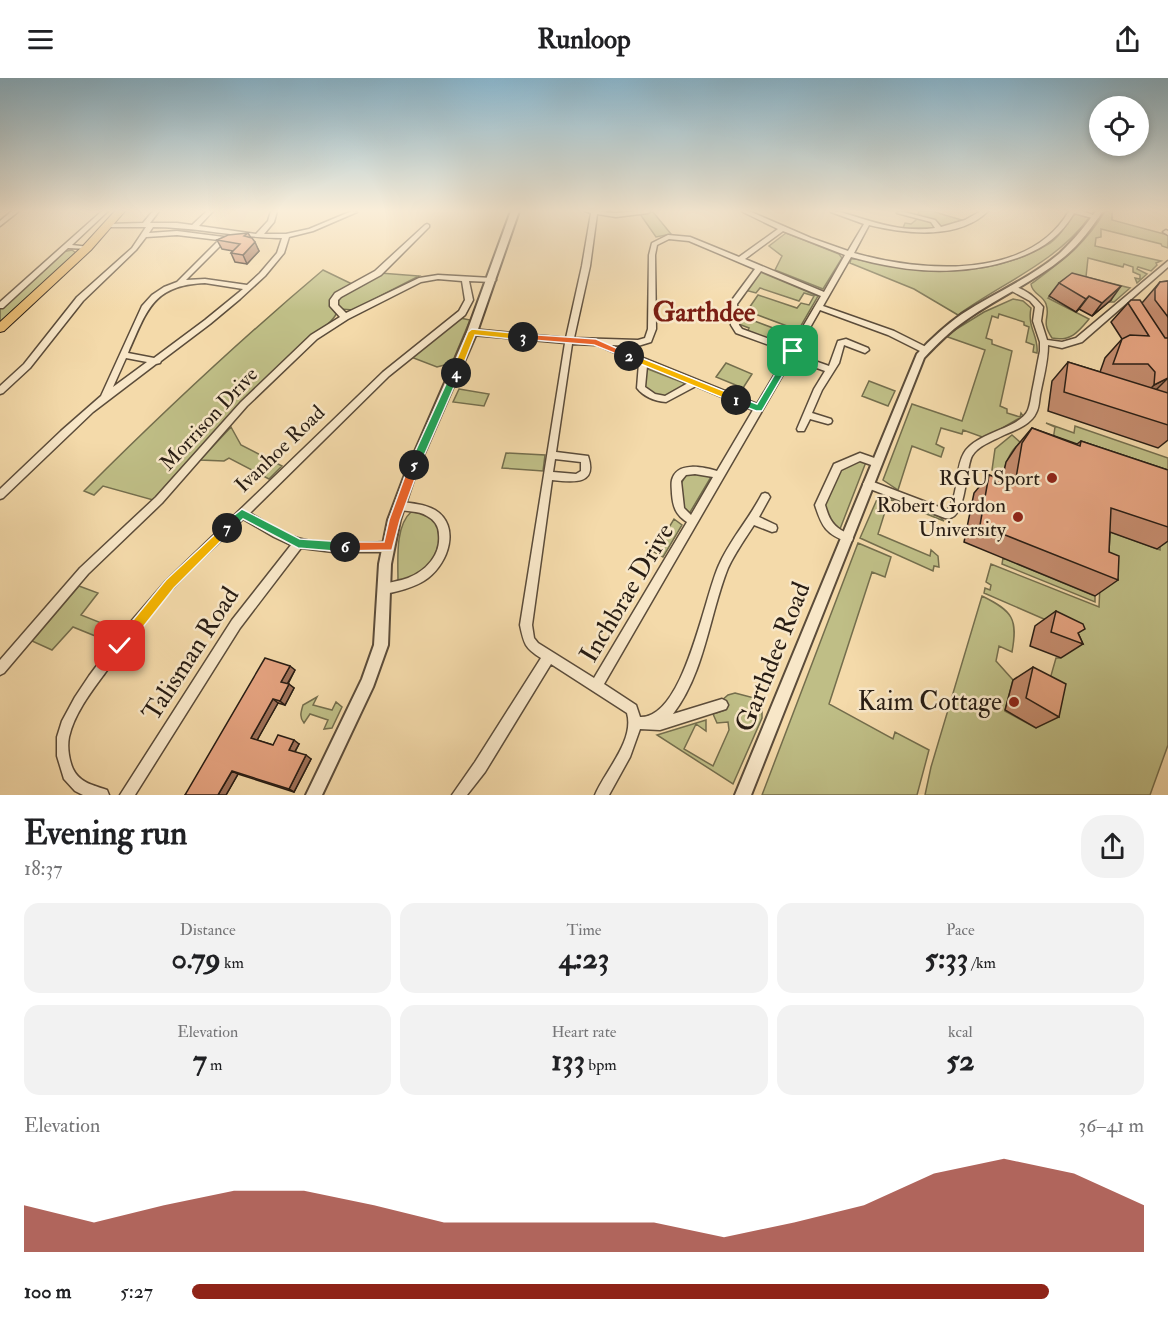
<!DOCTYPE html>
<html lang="en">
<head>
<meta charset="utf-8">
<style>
	:root { --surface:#fff; --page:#f2f2f2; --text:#202124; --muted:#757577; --accent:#8f2418 }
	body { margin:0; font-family:"IM FELL Double Pica",serif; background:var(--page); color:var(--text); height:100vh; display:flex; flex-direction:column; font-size:22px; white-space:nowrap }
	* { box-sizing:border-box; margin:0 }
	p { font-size:20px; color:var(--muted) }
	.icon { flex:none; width:33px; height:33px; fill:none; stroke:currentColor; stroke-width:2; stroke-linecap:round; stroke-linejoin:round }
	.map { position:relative; height:717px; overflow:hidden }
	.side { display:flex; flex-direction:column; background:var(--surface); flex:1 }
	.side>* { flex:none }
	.fabs { position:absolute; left:1089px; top:18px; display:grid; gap:12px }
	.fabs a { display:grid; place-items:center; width:60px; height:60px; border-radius:50%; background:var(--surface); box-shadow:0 3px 9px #0003; font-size:30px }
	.pin { position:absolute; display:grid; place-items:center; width:51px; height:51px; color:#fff; margin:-26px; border-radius:12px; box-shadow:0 3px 9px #0006 }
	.km { position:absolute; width:30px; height:30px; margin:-15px; border-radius:50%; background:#222; color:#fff; font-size:16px; line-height:30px; text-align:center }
	.round { display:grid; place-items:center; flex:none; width:63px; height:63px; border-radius:24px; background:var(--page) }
	.summary { display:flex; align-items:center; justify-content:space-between; height:102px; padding:0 24px }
	h1 { font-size:33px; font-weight:700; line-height:45px }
	.stats { display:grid; grid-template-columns:repeat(3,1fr); gap:9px; height:102px; padding:6px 24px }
	.stats div { display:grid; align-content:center; border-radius:15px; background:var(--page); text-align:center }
	.stats b { font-size:30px; font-weight:700 }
	.stats small { font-size:16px; font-weight:400 }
	.stats p { font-size:16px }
	.chart { height:168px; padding:12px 24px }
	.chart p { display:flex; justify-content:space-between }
	.chart svg { width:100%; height:108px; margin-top:6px; fill:var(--accent); opacity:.7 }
	ul { padding:0 24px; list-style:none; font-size:20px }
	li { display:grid; grid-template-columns:96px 72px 1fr; align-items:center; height:45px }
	li i { height:15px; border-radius:8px; background:var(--accent) }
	header { display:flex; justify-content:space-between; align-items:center; height:78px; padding:0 24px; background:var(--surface); font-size:27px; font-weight:700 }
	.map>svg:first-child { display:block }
	.green { fill:#bfbe86; stroke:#746e4d; stroke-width:1.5 }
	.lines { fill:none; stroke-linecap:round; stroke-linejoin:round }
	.minor-casing { stroke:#5b4c3a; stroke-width:3 }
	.tertiary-casing { stroke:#5b4c3a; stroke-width:4 }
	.primary-casing { stroke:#281d14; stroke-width:2 }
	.minor { fill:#f8e7c8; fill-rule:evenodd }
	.tertiary { fill:#f8e7c8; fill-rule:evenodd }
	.primary { fill:#eabd75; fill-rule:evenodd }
	.wall { fill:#c58c6e; stroke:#281d14; stroke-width:1.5 }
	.shaded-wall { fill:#a0725a; stroke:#281d14; stroke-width:1.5 }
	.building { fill:#e5a380; stroke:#281d14; stroke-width:1.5 }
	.split-1 { fill:#22a559; stroke:#fff; stroke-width:1.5 }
	.split-2 { fill:#f5b400; stroke:#fff; stroke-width:1.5 }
	.split-3 { fill:#f0652b; stroke:#fff; stroke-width:1.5 }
	.split-4 { fill:#f5b400; stroke:#fff; stroke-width:1.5 }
	.split-5 { fill:#22a559; stroke:#fff; stroke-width:1.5 }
	.split-6 { fill:#f0652b; stroke:#fff; stroke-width:1.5 }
	.split-7 { fill:#22a559; stroke:#fff; stroke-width:1.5 }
	.split-8 { fill:#f5b400; stroke:#fff; stroke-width:1.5 }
	.poi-dot { fill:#8f2418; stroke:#f8e7c8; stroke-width:2 }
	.labels { text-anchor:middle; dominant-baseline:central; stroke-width:5; stroke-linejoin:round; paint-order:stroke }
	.street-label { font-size:21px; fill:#281d14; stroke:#f8e7c8 }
	.poi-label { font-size:21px; fill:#281d14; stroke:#f8e7c8; text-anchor:end }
	.near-street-label { font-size:26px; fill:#281d14; stroke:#f8e7c8 }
	.near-poi-label { font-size:26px; fill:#281d14; stroke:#f8e7c8; text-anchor:end }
	.district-label { font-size:27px; font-weight:bold; fill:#7a1f14; stroke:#f8e7c8 }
</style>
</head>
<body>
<header><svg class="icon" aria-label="menu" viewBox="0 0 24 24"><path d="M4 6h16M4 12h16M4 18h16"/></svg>Runloop<svg class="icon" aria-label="share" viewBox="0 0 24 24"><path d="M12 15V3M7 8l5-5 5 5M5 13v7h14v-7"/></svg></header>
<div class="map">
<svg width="1168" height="717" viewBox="0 0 1168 717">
	<rect width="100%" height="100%" fill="#f4daaa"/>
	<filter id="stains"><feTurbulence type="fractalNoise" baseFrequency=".00333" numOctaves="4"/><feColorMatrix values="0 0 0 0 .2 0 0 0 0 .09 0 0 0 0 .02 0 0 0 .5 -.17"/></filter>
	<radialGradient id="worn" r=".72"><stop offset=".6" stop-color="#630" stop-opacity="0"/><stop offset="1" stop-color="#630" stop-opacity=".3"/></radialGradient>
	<path class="green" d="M919 133H931L962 142 939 150H903L905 145 911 146 916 142Z
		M1105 133H1112V142L1168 157V170L1162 168 1161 166 1101 151V159L1096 160 1095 168 1161 183 1156 185 1157 187 1151 193 1138 189 1137 191 1147 196 1137 205 1135 200 1140 201V197L1133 194V189L1124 186 1123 189 1088 180 1086 199 1130 210 1114 224H1108L1110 222 1063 208 1048 220 1089 241C1079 253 1071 264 1052 260 1040 242 1051 240 1046 226 1043 217 1032 216 1031 206 1062 183 1086 166 1105 133Z
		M653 134 671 156 656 159 640 136Z
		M1077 135 1089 140C1055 185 1002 205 958 237L914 211 850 185 851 181H856C921 196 990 202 1050 165 1063 157 1069 139 1077 135Z
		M786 155 839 176 842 180 823 211 775 192 782 178 769 168Z
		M72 172 76 175 0 244V230L62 174Z
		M323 192 352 206 331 225 336 236C334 244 299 271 290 279 241 324 197 372 153 422L103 408 94 417 84 413C161 336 240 262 323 192Z
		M758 193 818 218 788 270 747 255 749 250 736 245 735 229 745 232 741 238 781 253 775 263 785 266 791 257 784 254 787 248 747 233 758 217 797 230 801 225 809 227 814 218 804 215 799 223 760 210 756 215 745 212Z
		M380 195 419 198 353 232 340 231 337 227C340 211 367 203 380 195Z
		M1013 221 1023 223 1031 230C1027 250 1039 258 1037 275L1033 274 1034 267 1026 264 1029 249 1024 247V244L999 236 998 240 992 238 986 260 992 262V266L1012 273 1000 328 1007 331V335L1020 339 1021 335 1023 338 985 360 963 352 962 356 941 350 936 366 944 370 941 379 912 368 898 412 883 402 912 326 962 343 985 272 945 258 984 234Z
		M460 240 470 242 452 285 437 289 411 279Z
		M726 285 752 296 743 310 716 299Z
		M648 291 684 305 683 309 666 318C646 317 643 311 645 293Z
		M869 303 895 313 888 328 862 318Z
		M459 311 489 316 484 328 453 324Z
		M1046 345 1074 355 1075 348 1168 380V410L1053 362 1055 349Z
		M231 349 241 367 282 388 269 401 229 380 224 383 200 382Z
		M1012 357 1021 365C1011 370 1006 384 1003 396L992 392 995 371Z
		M506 375 545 377 543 393 502 390Z
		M860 382 866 384 840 451 831 446 824 427 841 391Z
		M687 395 705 396 711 399 689 436 684 435 681 406Z
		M884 417 940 439 944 443 889 421 878 456 930 478 931 472 938 478 939 489 934 488 933 493 860 460 878 419Z
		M1168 423V667L1150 717H925L931 689 982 518C1013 533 1018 541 1012 574L999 568 996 583 1013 602 1005 633 1036 650 1056 580H1060V548L984 515 985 510 990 512 991 507 986 504 991 486 1099 529 1101 485 1075 441 1160 472V431Z
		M411 434C427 435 434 440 442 454 436 481 428 498 398 503 398 482 395 448 411 434Z
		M674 441 682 447 663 479 654 474Z
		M858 465 891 479 885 499 872 494 829 626 893 661 895 654 929 672 917 717H762Z
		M1003 480 1095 518V524L1002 486Z
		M79 508 98 515 81 537 124 554 115 566 73 549 52 572 32 563Z
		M735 615 762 622V640L733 706 657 657 706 642V653L696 646 684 671 713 688 729 652 728 644 717 645 713 636 725 632 721 623 728 617Z
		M317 619 313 627 332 632 336 624 342 629 332 650 324 651 328 642 310 636 304 645C299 639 301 634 303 627Z"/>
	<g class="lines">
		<defs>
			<path id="minor" d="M12 133H19L0 148V143Z
				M102 133H108L72 167 89 169V171L68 170 3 230H0V224Z
				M153 133H159L150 145H177L192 147 207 133H213L199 148 256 156 268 143 271 133H277L274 144 264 156H286L309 151 352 133 357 134 313 153 289 159 284 175 265 198 240 221 210 246 161 283 160 285 156 286 93 334 3 420 0 421V411L61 353 101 318 142 228 152 217 164 209 177 204 219 162 177 157 146 159 136 172 83 223 30 290 3 315 0 316V308L24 286 77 219 132 170 146 149H109L106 147 107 146 143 145ZM153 149C196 149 239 160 282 160L277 175 260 195 247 207 205 201 186 202 227 161 224 159 177 153 149 155ZM205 205 243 211 205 242 154 280 128 275C147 233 152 207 205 205ZM126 280 147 284 113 309Z
				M585 133C595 132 605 135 615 135 627 135 639 132 651 133L648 135 616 139 597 136 590 188 574 260 638 262 645 260 648 251 649 177 652 165 668 157 690 159 739 179 778 151 743 134 742 133H749L811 160 848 173 864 146 831 134 830 133C842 133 852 138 863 141 886 148 911 154 935 150L931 144 897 135 900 133 935 142 941 149 965 142 981 133H988C959 162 906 156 869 147L854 175C920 194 1029 203 1069 133H1082L1099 139 1096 141 1074 135C1057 165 1030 178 997 186 946 198 901 193 851 179L823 228 894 253 928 270 929 272 928 274H922L888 257 820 232 795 276 829 288 838 263 846 261 868 270 869 272 865 275 844 267 839 285 822 312 812 335 831 341 832 343 831 345 828 346 810 341 804 353H798L797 351 814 311 825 293 792 281 604 606 636 627 640 639C684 641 704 519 719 487 730 462 749 441 762 416L765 415 768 416 770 419 759 439 776 447 777 450 776 453 772 454 754 447C745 461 735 475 728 490 709 538 705 594 673 636L722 621 726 623 728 627 726 631 660 652 640 651 630 679 609 717H595C605 693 635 662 627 635L551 586 485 694 467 717H452L475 684 541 580C525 570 524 566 520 547L565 265 472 257 468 254 472 251 566 260 582 188 591 135ZM783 153 845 177 824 214 745 181ZM669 161 689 163 755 191 729 226 731 247 736 255 788 274 757 326 611 267 638 268 651 264 656 251 655 177 657 167ZM761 193 821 218 791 269 742 251 739 247 737 226ZM572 266 597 267 639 285 637 310C644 319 655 323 666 324L696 308 753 332 717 393C703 389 677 383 672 402 671 406 672 412 672 416 673 429 676 437 687 444L594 600 538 565 534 560 532 547 552 402C572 404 598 408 588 378L556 374ZM647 288 688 305 665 318 655 316 645 309ZM555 381 581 384V393L576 396 553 394ZM695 396 713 399 691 437 684 430 681 403 686 397Z
				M427 146 429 147V149L381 197 341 219 338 222V227L346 235 419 200 438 197 492 200 496 202 492 204 469 203 473 222 465 237 389 298 250 435C263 443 276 452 291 458 321 469 356 465 388 464L392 466 393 469 392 472 388 474H333L301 470 240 550 135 717H120L232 542 291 467 274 459 243 441C220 464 196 485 174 509 149 535 127 566 105 595 91 614 74 636 69 659 67 669 69 682 73 691 80 705 93 707 107 712L109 717H83L75 713 64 701 57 678V659L62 643 75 619 89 598 122 554 166 503 383 294 459 233 465 222 462 203 438 201 421 204 348 241 317 261 247 328 162 425 88 496 4 595 0 597V582L80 490 156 419 241 324 311 257 340 239 330 228V222L335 215 375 193 425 147Z
				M1166 152 1168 153V157L1163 154Z
				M1168 183V189L1082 264 1062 270 1048 267C1048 284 1043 301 1040 317 1039 323 1039 330 1036 335 1031 347 1013 353 1002 358 992 363 978 368 972 378 965 390 967 445 945 440L865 409 863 406 865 403 868 402 947 432C960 416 954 392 964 375 976 354 1020 351 1028 332 1030 327 1031 320 1032 314 1035 300 1037 287 1040 273V264L1033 243 1035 229 1030 223 1010 212V208C1023 209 1035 219 1043 229L1041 243 1047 262 1062 264 1076 260Z
				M860 375 880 382 882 385 880 388 877 389 860 383 841 392 825 427C828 437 831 446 841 452 846 455 850 456 853 460L852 463 848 464C826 456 822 449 815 427L834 386Z
				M399 424C411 425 424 426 435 432 461 448 448 485 428 500 416 509 400 513 385 516L381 515 380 511 381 507C390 504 400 503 408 500 426 493 441 477 439 457 439 449 435 442 427 438 418 432 406 434 396 431L394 428 396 425Z"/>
			<path id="tertiary" d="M511 133H519L477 254 416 394 400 442 391 486 388 567 373 609 322 717H306L362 601 374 567 379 486 388 442 406 394 467 254Z
				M1096 133H1103C1091 150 1080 166 1064 179 1034 204 997 220 966 242 950 253 937 266 924 280L751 717H735L917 276C931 261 945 248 962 236 994 215 1031 200 1060 175 1074 162 1085 148 1096 133Z"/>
			<path id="primary" d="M115 133H125L91 172 4 253 0 254V244L83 168Z"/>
		</defs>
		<use href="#minor" class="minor-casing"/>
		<use href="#tertiary" class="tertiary-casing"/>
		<use href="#primary" class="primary-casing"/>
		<use href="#minor" class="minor"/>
		<use href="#tertiary" class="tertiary"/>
		<use href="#primary" class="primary"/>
	</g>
	<path class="wall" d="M248 155 259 173 247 186 235 184 231 175 233 173 222 171 217 162Z
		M1168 203V362L1158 370 1048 333 1052 303 1068 284 1100 294 1105 280 1122 261 1111 244 1128 225H1142L1160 204Z
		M1059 205 1111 222 1092 238 1079 231 1076 234 1049 218Z
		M1032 350 1077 366 1081 363 1168 392V463L1157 471 1110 454 1109 474 1118 502 1095 518 964 464 974 415 989 397 1002 402 1006 384 1016 369Z
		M1056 533 1078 555 1083 566 1061 580 1030 568 1035 548Z
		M1033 589 1059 639 1036 650 1005 632 1013 602Z
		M295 592 288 606 294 610 285 627 278 625 257 662 273 667 299 666 295 674 311 681 294 714 238 696 226 717H185Z"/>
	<path class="shaded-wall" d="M255 164 259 173 247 186 243 177Z
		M1121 208 1111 222 1092 238 1102 225Z
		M1089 218 1079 231 1076 234 1086 221Z
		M1168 300 1149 319 1135 326 1154 307Z
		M290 588 295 592 286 608 281 604Z
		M289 606 294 610 285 627 280 623Z
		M273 621 278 625 256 664 251 660Z
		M294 662 299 666 294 675 289 672Z
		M306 677 311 681 294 714 289 711Z
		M232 693 238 696 226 717H218Z"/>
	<path class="building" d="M248 155 244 158 252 160 255 164 243 177 231 175 240 166 217 162 228 157Z
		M1072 195 1121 208 1102 225 1089 218 1086 221 1059 205Z
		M1168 203V239L1155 222V211L1160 204Z
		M1131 222H1140L1165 260H1168V300L1154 307 1155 294 1148 286H1113L1122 261 1130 257 1149 258 1128 225Z
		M1068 284 1168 315V347L1064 314Z
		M1032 350 1080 368 1081 363 1168 392V449L1111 430 1109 474 1119 478 1118 502 980 447 989 397 1015 406 1022 365Z
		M1056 533 1083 546 1085 551 1078 555 1083 566 1051 554Z
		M265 580 290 588 281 604 289 606 280 623 273 621 251 660 273 667 278 657 294 662 289 672 306 677 289 711 232 693 218 717H185Z
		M1033 589 1066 606 1059 639 1026 620Z"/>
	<linearGradient id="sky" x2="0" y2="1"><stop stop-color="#89b7cf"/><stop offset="0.57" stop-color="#faeed9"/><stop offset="1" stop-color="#faeed9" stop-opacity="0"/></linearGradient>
	<rect width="1168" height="233" fill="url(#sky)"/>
	<path class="split-1" d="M790 271 797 273 762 333H756L733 324V319L736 318 757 326Z"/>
	<path class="split-2" d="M629 275 739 319 740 322 739 324H733L626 280V276Z"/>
	<path class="split-3" d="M523 256 596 261 634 278 629 281 594 267 520 261V257Z"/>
	<path class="split-4" d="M472 251 523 256 527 259 523 262 475 257 460 295 453 297 451 295 468 254Z"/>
	<path class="split-5" d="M456 292 460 295 420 387 418 390H411L409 387 451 295Z"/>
	<path class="split-6" d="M414 383 420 387 400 442 392 472 341 473V466L345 464H384L389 442 409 387Z"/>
	<path class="split-7" d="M242 431 300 461 345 464 350 469 345 474 298 470 243 441 231 453H223V446Z"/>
	<path class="split-8" d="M227 445 231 446V453L174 510 124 573H115L114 568 115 564 166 502Z"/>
	<g class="poi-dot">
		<circle cx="1052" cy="400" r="6"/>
		<circle cx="1018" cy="439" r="6"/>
		<circle cx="1014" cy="624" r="6"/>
	</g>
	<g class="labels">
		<g class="street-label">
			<text transform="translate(209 341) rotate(-47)">Morrison Drive</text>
			<text transform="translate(280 371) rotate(-44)">Ivanhoe Road</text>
		</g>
		<g class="poi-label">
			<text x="1040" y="400">RGU Sport</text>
			<text x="1006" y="427">Robert Gordon<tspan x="1006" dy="24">University</tspan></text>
		</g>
		<g class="near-street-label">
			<text transform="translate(627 515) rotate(-59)">Inchbrae Drive</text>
			<text transform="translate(191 576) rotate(-57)">Talisman Road</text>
			<text transform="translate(773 579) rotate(-68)">Garthdee Road</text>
		</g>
		<g class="near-poi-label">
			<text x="1002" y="624">Kaim Cottage</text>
		</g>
		<g class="district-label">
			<text x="704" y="234">Garthdee</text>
		</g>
	</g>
	<rect width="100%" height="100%" filter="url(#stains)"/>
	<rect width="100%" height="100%" fill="url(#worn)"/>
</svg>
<div class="fabs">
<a><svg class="icon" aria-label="locate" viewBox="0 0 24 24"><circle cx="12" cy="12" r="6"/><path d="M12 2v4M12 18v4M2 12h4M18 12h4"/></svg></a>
</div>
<div class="pin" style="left:793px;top:273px;background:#1e9e55"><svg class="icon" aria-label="arrive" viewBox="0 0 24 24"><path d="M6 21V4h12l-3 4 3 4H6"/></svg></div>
<div class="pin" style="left:120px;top:568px;background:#d93025"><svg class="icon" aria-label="check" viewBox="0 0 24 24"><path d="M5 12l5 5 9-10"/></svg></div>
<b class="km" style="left:736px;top:322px">1</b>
<b class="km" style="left:629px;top:278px">2</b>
<b class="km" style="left:523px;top:259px">3</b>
<b class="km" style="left:456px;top:295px">4</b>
<b class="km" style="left:414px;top:387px">5</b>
<b class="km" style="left:345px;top:469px">6</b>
<b class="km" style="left:227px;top:450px">7</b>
</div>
<section class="side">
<div class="summary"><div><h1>Evening run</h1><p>18:37</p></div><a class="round"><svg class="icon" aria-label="share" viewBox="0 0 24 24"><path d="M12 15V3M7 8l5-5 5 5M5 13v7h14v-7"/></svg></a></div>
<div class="stats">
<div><p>Distance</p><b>0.79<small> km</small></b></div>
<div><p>Time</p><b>4:23</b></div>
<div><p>Pace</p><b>5:33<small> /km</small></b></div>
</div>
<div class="stats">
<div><p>Elevation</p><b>7<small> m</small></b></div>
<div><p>Heart rate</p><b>133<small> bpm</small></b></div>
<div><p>kcal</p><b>52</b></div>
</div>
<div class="chart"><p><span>Elevation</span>36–41 m</p>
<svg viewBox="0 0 160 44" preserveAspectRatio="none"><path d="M0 44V25L10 32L20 25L30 19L40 19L50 25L60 32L70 32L80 32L90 32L100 38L110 32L120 25L130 12L140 6L150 12L160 25V44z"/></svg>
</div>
<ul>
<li><b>100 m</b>5:27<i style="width:90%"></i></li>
</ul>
</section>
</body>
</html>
